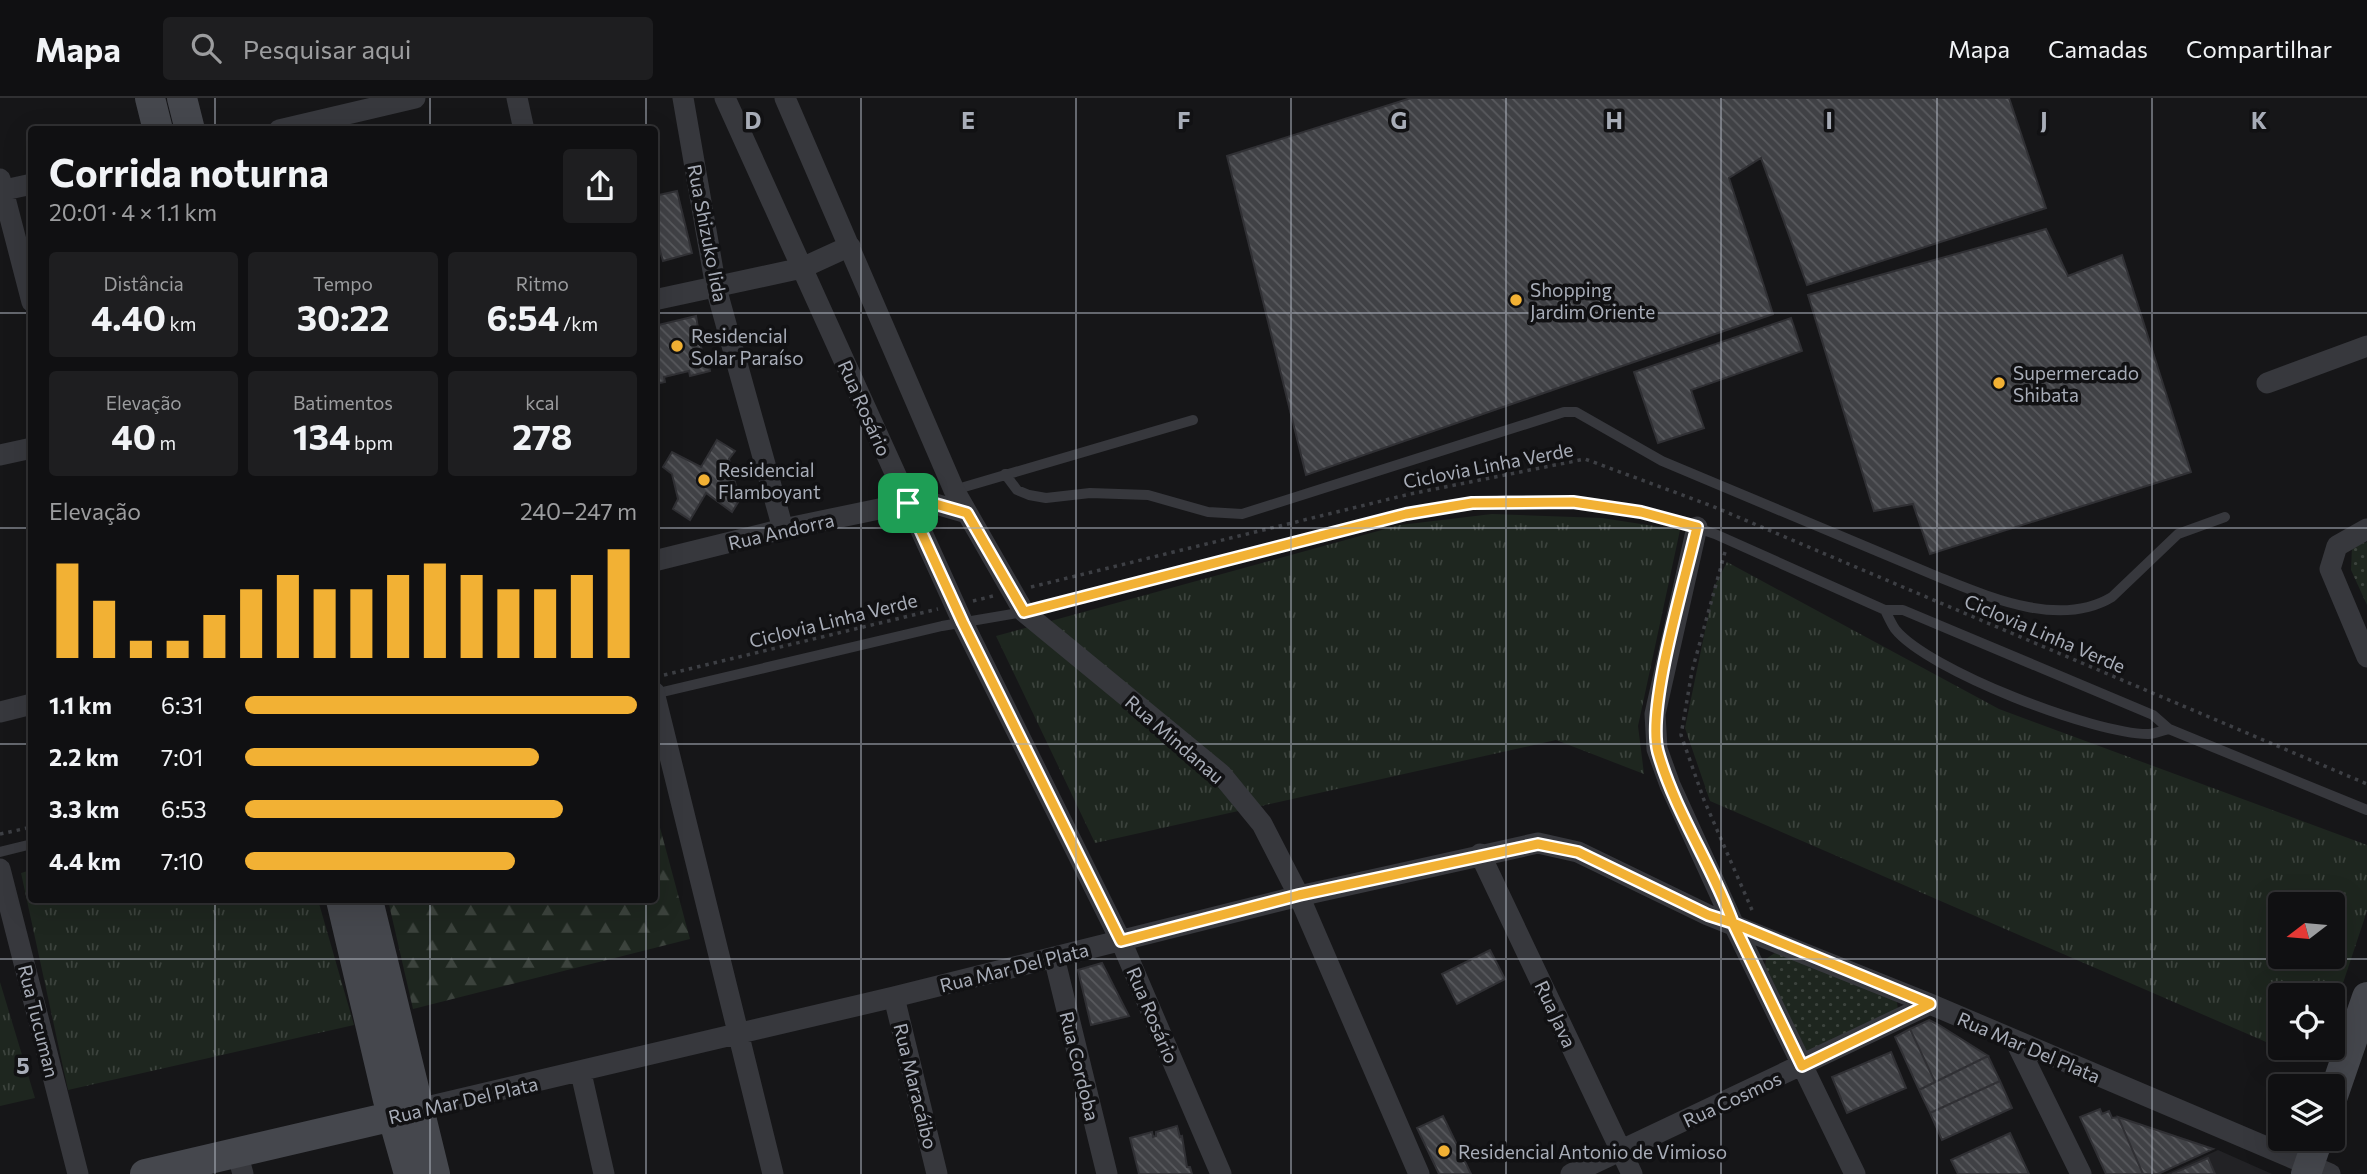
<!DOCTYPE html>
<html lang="pt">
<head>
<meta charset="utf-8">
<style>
	:root { --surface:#101012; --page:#1e1e20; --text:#f1f3f6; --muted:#9c9d9f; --line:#303032; --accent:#f2b134 }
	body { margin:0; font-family:Commissioner,sans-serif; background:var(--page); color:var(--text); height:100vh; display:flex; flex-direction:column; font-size:26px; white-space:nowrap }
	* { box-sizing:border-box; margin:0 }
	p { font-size:23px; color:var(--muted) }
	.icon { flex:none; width:38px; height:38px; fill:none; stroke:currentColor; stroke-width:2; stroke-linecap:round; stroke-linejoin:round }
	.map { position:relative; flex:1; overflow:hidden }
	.drawer { position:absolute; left:28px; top:28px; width:630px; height:777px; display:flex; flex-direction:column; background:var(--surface); border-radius:7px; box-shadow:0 7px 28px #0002,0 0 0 2px var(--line) }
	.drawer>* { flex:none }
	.needle { width:46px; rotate:254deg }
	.controls { position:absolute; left:2268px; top:794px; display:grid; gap:14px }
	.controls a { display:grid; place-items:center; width:77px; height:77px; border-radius:7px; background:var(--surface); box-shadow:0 7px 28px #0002,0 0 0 2px var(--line); font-size:35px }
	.pin { position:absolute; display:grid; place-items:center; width:60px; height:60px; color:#fff; margin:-30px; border-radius:14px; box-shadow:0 4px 10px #0006 }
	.round { display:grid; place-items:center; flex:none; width:74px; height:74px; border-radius:7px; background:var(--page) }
	.overview { display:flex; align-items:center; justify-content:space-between; height:119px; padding:0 21px }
	h1 { font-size:38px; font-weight:700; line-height:52px }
	.metrics { display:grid; grid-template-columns:repeat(3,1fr); gap:10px; height:119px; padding:7px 21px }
	.metrics div { display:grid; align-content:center; border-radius:7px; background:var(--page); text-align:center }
	.metrics b { font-size:35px; font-weight:700 }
	.metrics small { font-size:19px; font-weight:400 }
	.metrics p { font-size:19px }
	.chart { height:196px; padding:14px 21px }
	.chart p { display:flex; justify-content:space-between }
	.chart svg { width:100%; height:126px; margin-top:7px; stroke:var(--accent); stroke-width:6 }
	ul { padding:0 21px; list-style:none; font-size:23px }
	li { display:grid; grid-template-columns:112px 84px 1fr; align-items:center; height:52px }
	li i { height:18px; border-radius:9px; background:var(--accent) }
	header { display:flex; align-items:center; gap:42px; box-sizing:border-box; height:98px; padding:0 35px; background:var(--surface); border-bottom:2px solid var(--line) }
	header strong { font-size:33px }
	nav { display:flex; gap:38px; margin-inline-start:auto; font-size:24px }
	.search { width:490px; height:63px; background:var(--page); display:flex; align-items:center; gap:18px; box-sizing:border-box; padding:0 24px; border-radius:7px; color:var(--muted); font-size:26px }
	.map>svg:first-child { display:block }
	.built { fill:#222225 }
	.grass { fill:url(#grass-tufts); fill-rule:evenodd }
	.forest { fill:url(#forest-firs) }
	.park { fill:url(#park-dots) }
	.building { fill:url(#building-back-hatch); stroke:#303034; stroke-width:2 }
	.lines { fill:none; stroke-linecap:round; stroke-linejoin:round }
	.path { stroke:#3d3f44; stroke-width:3.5; stroke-dasharray:3.5 5; stroke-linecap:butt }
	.lane { stroke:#37383d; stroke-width:10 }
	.street { stroke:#37383d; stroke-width:21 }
	.secondary { stroke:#45474d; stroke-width:30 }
	.route-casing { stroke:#fff; stroke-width:14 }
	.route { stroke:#f2b134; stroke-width:9 }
	.grid { fill:none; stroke:#a8adb8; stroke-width:2; stroke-opacity:0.55 }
	.poi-dot { fill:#f2b134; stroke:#111113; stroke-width:2.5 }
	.labels { text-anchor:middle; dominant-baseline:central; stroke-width:7; stroke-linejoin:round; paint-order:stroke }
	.street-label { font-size:19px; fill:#a8adb8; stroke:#111113 }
	.poi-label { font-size:19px; fill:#a8adb8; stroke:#111113; text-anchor:start }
	.grid-label { font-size:23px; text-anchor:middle; font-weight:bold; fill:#a8adb8; stroke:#111113; stroke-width:7; stroke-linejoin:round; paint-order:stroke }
</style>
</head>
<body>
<header>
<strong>Mapa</strong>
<div class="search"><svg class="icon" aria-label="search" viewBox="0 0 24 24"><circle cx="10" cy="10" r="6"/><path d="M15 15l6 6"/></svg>Pesquisar aqui</div>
<nav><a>Mapa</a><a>Camadas</a><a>Compartilhar</a></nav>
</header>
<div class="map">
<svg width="2367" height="1076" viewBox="0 0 2367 1076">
	<defs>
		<pattern id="grass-tufts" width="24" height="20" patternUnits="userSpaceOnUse" patternTransform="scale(1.75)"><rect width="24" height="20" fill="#1e261f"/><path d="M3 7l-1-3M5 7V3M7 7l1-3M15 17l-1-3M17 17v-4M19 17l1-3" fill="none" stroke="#3c433d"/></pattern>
		<pattern id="forest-firs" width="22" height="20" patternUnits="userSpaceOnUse" patternTransform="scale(1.75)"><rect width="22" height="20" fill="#1e261f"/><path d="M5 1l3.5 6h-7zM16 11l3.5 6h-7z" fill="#3c433d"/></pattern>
		<pattern id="park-dots" width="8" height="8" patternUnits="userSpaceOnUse" patternTransform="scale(1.75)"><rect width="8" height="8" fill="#1e261f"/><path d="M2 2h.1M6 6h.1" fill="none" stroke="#3c433d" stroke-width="1.8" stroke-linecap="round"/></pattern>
		<pattern id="building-back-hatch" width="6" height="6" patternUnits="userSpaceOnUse" patternTransform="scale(1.75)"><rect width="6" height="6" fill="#404145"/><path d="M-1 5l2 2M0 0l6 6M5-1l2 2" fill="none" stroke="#595a5e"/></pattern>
	</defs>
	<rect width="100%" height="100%" fill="#161618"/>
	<path class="built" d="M2218 1052 2272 1076H2166Z"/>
	<path class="grass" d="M1492 416 1602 420 1680 432 1638 628 1644 676 1556 642 1095 745 996 538 1400 427Z
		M1727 464 1999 611 2367 747V813L2333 915V898H2280V950L1710 703 1685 630 1714 489ZM2280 807H2333V859H2280Z
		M31 772 32 802H318L354 927 68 992 21 775Z
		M0 884 35 1000 0 1008Z"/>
	<path class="forest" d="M655 711 690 841 413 911 388 802H654Z"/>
	<path class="park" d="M2367 444V507L2351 472 2352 449Z
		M1779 852 1897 904 1898 912 1807 956 1765 869 1766 861Z"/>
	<path class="building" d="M1411 0H2009L2046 110 1807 187 1761 60 1729 80 1773 216 1306 377 1227 58Z
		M677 93 692 155 663 163 654 132V98Z
		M2046 131 2068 178 2122 157 2191 374 1930 456 1913 406 1874 413 1808 197Z
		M696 218 703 260 707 259 710 273 690 278 689 273 664 279 665 284 654 286V228Z
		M1791 220 1802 253 1691 292 1704 330 1658 345 1634 274Z
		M717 342 735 353 729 361 736 388 745 393 732 414 706 395 690 422 673 411 678 401 672 376 663 369 672 354 701 369Z
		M1490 852 1505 881 1457 906 1442 876Z
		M1102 865 1129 918 1091 927 1078 872Z
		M1929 922 1939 927 1988 958 1935 984 1910 931Z
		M1910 931 1935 984 1919 992 1895 939Z
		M1891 954 1906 990 1847 1015 1832 979Z
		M1988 958 2000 983 1930 1015 1919 992Z
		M2000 983 2012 1010 1942 1042 1930 1015Z
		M2100 1011 2102 1016 2109 1013 2112 1020 2118 1019 2143 1076H2106L2080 1019Z
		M1443 1018 1471 1076H1439L1417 1030Z
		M2118 1019 2213 1051 2158 1076H2143Z
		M1177 1028 1180 1039 1182 1038 1187 1069H1190L1192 1076H1139L1130 1040 1152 1034 1153 1039 1156 1038V1034Z
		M2010 1035 2029 1076H1958L1951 1062Z
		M2208 1060 2215 1076H2172Z"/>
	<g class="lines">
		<path class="path" d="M1725 454 1692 573 1681 637 1704 702 1752 812
			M1031 489 1410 396 1585 361 1712 408 2367 686
			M973 503 993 498
			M664 577 938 511
			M0 736 32 729"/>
		<path class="lane" d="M1005 376 1017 392 1029 397 1046 400 1090 395 1148 397 1208 414 1242 416 1564 314H1576L1662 363 1941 480C1991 500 2061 530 2112 499L2178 436 2225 419
			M954 392 1193 322
			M1885 512C1888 518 1891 525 1895 531 1927 572 2096 637 2149 636 2155 636 2163 632 2169 631
			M654 596 942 528 1024 514 1406 416 1505 402 1607 408 1674 422 1715 436 1885 512H1903L2153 617 2169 631 2367 712
			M0 754 32 746"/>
		<path class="street" d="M517 0 524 32
			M683 0 716 190 783 431
			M725 0 963 525 1121 843 1221 1076
			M785 0 954 392 1024 514 1221 676 1262 726 1299 798 1419 1076
			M279 32 415 0
			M0 81 32 204
			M0 93 32 86
			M654 202 802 170 850 148
			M2267 285 2367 248
			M0 357 32 350
			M1697 429 1655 616 1657 651 1670 687 1733 825 1855 1076
			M2367 431 2337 448 2330 471 2367 559
			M654 463 783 431 908 405 925 403 967 415
			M654 594 773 1076
			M0 614 32 606
			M1480 756 1632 1076
			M0 771 78 1076
			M1054 859 1107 1076
			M894 899 937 1076
			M2017 946 2081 1076
			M581 975 604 1076
			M418 1011 894 899 1299 798 1538 745 1578 754 1708 817 1930 906 2330 1076
			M237 1054 243 1076
			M1571 1076 1930 906"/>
		<path class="secondary" d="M150 0 158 32
			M182 0 190 32
			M341 802 388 1002 409 1076
			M368 802 435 1076
			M2333 998 2367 899
			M145 1076 411 1014
			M2306 1076 2318 1041"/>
	</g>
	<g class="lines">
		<defs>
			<path id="route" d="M908 405 963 525 1121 843 1299 797 1538 746 1578 754 1708 817 1733 825 1802 968 1930 906 1733 825C1712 767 1675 714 1658 654 1646 609 1686 479 1697 429L1641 414 1573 404 1472 405 1406 416 1024 514 967 415 925 403 908 405"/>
		</defs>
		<use href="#route" class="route-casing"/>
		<use href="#route" class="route"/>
	</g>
	<path class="grid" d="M215 0V32M430 0V32M646 0V32M861 0V1076M1076 0V1076M1291 0V1076M1506 0V1076M1721 0V1076M1937 0V1076M2152 0V1076M0 215H32M654 215H2367M0 430H32M654 430H2367M0 646H32M654 646H2367M215 802V1076M430 802V1076M646 802V1076M0 861H2367"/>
	<g class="poi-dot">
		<circle cx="1516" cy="202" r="7"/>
		<circle cx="677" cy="248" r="7"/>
		<circle cx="1999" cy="285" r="7"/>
		<circle cx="704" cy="382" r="7"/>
		<circle cx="1444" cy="1053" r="7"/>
	</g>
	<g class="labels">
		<g class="street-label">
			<text transform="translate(708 135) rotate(79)">Rua Shizuko Iida</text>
			<text transform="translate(865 310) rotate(66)">Rua Rosário</text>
			<text transform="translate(1488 367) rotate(-11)">Ciclovia Linha Verde</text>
			<text transform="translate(781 433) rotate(-13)">Rua Andorra</text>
			<text transform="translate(833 522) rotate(-14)">Ciclovia Linha Verde</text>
			<text transform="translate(2045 535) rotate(23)">Ciclovia Linha Verde</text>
			<text transform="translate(1175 641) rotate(41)">Rua Mindanau</text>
			<text transform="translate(1014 869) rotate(-14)">Rua Mar Del Plata</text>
			<text transform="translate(1556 916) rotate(65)">Rua Java</text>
			<text transform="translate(1153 917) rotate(67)">Rua Rosário</text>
			<text transform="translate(39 923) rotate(76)">Rua Tucuman</text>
			<text transform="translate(2029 949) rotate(23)">Rua Mar Del Plata</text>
			<text transform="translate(1080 968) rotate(76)">Rua Cordoba</text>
			<text transform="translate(916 988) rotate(76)">Rua Maracáibo</text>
			<text transform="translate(1732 1001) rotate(-25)">Rua Cosmos</text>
			<text transform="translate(463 1002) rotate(-13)">Rua Mar Del Plata</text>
		</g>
		<g class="poi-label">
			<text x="1530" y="191">Shopping<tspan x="1530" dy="22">Jardim Oriente</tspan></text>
			<text x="691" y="237">Residencial<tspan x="691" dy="22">Solar Paraíso</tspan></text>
			<text x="2013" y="274">Supermercado<tspan x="2013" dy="22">Shibata</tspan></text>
			<text x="718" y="371">Residencial<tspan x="718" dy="22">Flamboyant</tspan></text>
			<text x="1458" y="1053">Residencial Antonio de Vimioso</text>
		</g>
	</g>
	<g class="grid-label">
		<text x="753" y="31">D</text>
		<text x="968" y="31">E</text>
		<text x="1184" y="31">F</text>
		<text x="1399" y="31">G</text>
		<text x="1614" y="31">H</text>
		<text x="1829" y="31">I</text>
		<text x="2044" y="31">J</text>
		<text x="2259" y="31">K</text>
		<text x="23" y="976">5</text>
	</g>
</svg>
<div class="controls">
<a><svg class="needle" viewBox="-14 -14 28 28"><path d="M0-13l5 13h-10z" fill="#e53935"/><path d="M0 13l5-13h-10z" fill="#9c9d9f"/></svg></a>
<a><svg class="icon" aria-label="locate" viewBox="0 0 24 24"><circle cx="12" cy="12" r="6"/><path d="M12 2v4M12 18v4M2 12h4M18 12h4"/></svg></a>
<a><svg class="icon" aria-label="layers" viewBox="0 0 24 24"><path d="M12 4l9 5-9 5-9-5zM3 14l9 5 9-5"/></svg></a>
</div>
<div class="pin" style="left:908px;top:405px;background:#1e9e55"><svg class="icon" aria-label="arrive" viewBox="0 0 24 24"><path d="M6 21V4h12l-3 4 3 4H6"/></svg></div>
<section class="drawer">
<div class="overview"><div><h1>Corrida noturna</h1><p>20:01 · 4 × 1.1 km</p></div><a class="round"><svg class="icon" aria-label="share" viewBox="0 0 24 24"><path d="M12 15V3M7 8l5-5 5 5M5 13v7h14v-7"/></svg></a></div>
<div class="metrics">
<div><p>Distância</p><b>4.40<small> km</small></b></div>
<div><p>Tempo</p><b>30:22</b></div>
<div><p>Ritmo</p><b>6:54<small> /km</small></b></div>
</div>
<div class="metrics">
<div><p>Elevação</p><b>40<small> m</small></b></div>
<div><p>Batimentos</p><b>134<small> bpm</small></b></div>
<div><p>kcal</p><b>278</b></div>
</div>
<div class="chart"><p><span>Elevação</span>240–247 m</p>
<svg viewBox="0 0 160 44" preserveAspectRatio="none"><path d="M5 44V11M15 44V24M25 44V38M35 44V38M45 44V29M55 44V20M65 44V15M75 44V20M85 44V20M95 44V15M105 44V11M115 44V15M125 44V20M135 44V20M145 44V15M155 44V6"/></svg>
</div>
<ul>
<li><b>1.1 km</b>6:31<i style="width:100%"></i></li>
<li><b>2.2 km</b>7:01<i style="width:75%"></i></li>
<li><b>3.3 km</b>6:53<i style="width:81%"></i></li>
<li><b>4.4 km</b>7:10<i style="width:69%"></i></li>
</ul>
</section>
</div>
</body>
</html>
